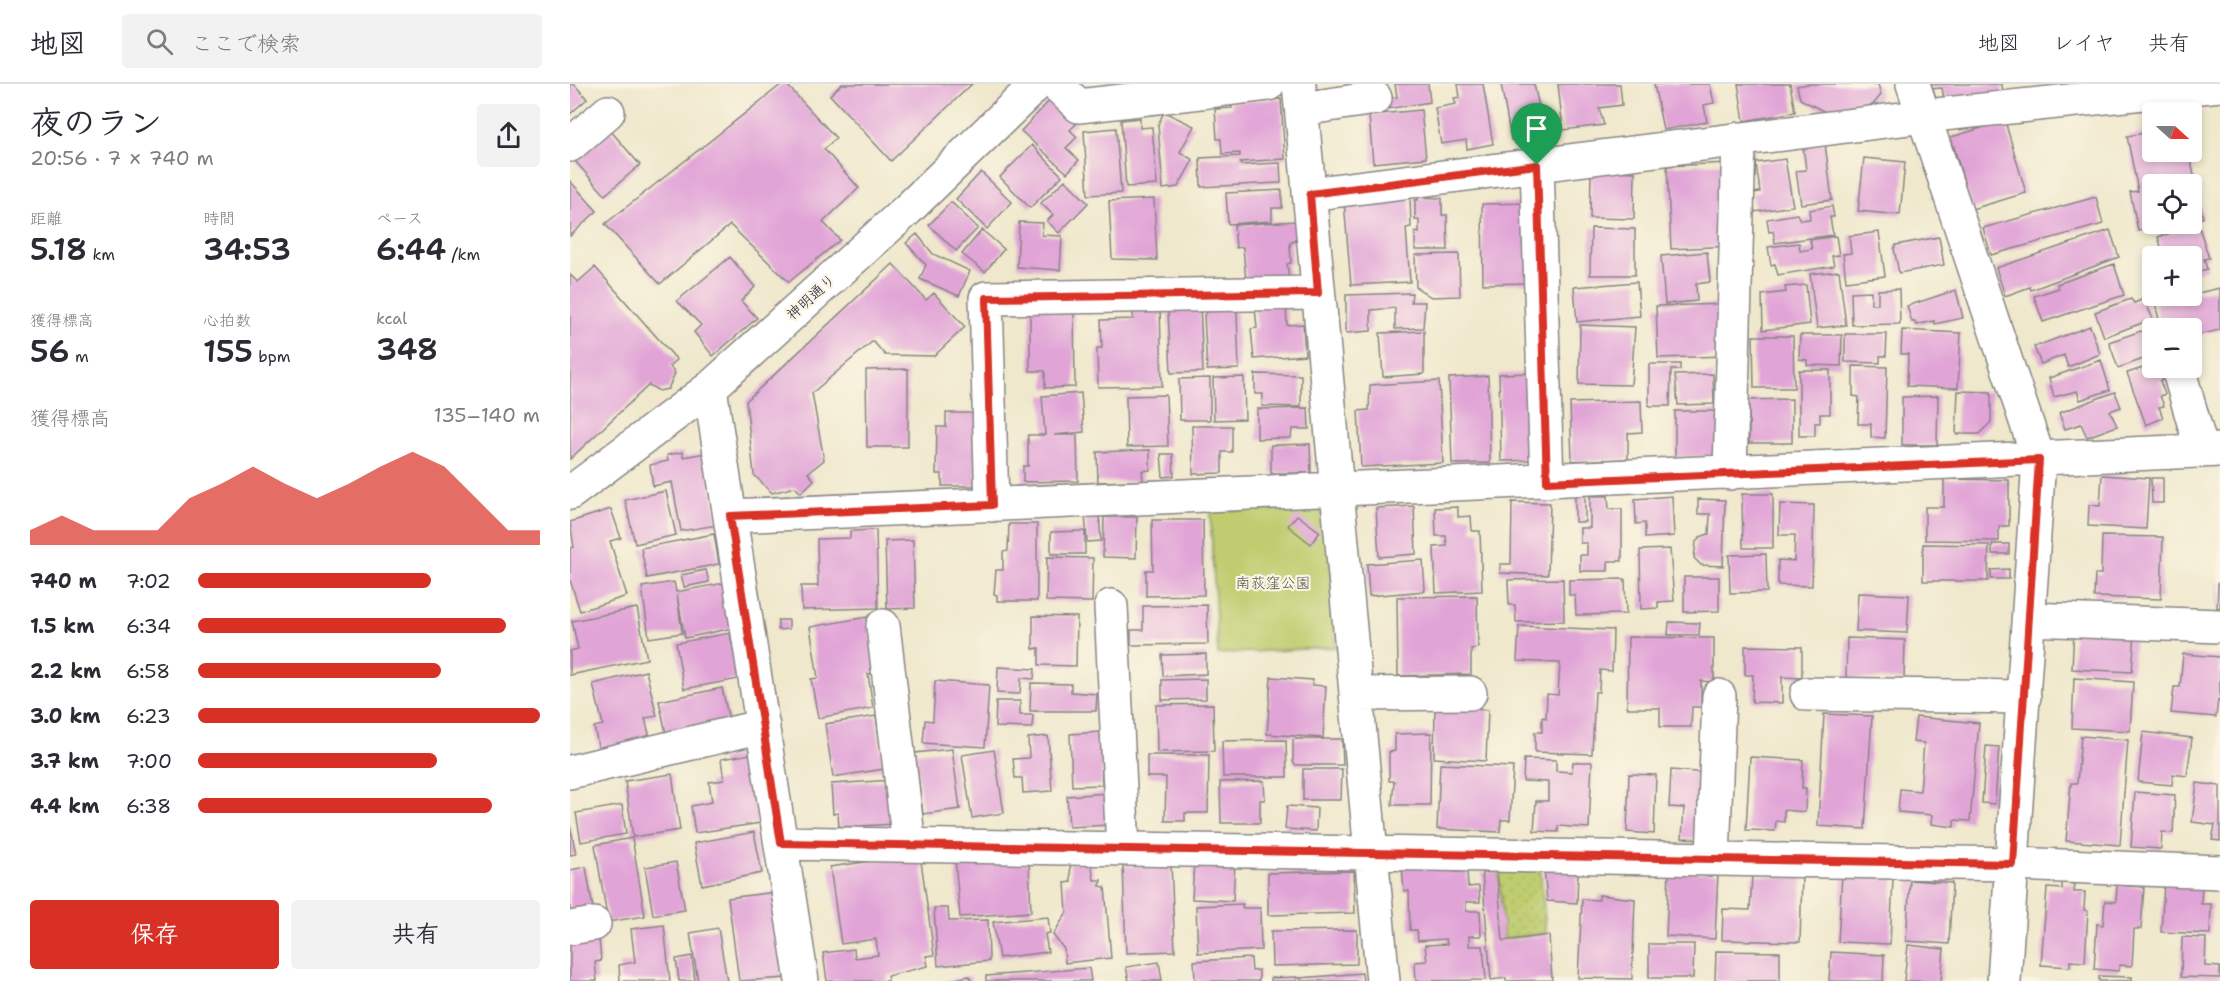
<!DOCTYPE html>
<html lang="ja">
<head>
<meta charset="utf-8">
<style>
	:root { --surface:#fff; --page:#f2f2f3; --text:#2b2b33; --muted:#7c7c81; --line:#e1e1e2; --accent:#d93025 }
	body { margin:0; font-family:"Shantell Sans","Klee One",sans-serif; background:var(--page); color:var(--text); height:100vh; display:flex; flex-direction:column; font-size:22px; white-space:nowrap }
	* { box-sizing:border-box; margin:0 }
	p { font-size:20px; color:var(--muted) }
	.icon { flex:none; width:33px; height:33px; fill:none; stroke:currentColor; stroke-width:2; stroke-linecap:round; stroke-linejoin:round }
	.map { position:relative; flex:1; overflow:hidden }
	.sheet { display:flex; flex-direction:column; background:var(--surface); width:570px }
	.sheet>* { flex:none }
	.needle { width:39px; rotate:111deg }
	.fabs { position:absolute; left:1572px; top:18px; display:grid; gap:12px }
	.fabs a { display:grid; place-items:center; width:60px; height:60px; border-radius:6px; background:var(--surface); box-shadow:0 3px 9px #0003; font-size:30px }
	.pin { position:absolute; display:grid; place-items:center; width:51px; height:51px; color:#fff; margin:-62px -26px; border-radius:50% 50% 50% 0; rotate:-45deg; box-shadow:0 0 6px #0007 }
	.pin .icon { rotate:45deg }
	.round { display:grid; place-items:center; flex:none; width:63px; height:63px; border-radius:6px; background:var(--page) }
	.headline { display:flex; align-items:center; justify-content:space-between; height:102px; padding:0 30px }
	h1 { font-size:33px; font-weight:600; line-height:45px }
	.metrics { display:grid; grid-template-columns:repeat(3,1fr); gap:9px; height:102px; padding:6px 30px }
	.metrics div { display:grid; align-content:center }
	.metrics b { font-size:30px; font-weight:600 }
	.metrics small { font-size:16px; font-weight:400 }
	.metrics p { font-size:16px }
	.chart { height:168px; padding:12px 30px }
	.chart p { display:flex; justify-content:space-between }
	.chart svg { width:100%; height:108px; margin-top:6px; fill:var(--accent); opacity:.7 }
	.primary-button { display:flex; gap:12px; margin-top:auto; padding:12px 30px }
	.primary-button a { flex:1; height:69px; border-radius:6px; background:var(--accent); color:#fff; font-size:24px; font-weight:600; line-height:69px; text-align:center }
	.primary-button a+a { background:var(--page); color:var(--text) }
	ul { padding:0 30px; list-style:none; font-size:20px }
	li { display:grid; grid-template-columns:96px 72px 1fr; align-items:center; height:45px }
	li i { height:15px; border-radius:8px; background:var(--accent) }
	header { display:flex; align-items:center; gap:36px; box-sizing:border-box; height:84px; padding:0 30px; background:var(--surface); border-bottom:2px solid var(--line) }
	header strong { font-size:28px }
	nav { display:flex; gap:33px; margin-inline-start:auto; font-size:21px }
	.search { width:420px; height:54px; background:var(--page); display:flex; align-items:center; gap:15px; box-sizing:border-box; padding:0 21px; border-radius:6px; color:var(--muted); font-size:22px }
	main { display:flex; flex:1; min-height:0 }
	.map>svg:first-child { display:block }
	.grass { fill:url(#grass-dots); stroke:#707855; stroke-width:1.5 }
	.park { fill:#bfcd6f; stroke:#707855; stroke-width:1.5 }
	.building { fill:#e1a4d7 }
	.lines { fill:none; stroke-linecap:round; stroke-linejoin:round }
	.minor-casing { stroke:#888584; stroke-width:36 }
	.minor { stroke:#fff; stroke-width:33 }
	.route-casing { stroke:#fff; stroke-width:12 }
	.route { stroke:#d93025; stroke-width:8 }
	.labels { text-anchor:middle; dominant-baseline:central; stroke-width:4.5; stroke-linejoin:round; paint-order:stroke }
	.street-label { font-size:15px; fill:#22223b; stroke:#fcf5e5 }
	.park-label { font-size:15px; fill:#51554b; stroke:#fcf5e5 }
</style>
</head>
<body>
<header>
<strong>地図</strong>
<div class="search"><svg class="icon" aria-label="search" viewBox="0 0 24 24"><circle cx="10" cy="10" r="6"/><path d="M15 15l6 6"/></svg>ここで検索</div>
<nav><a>地図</a><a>レイヤ</a><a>共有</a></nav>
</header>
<main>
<section class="sheet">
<div class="headline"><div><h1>夜のラン</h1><p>20:56 · 7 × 740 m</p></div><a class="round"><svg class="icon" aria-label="share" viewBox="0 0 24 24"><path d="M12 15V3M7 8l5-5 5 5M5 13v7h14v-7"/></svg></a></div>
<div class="metrics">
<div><p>距離</p><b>5.18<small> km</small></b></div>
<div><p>時間</p><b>34:53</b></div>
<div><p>ペース</p><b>6:44<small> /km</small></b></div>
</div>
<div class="metrics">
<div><p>獲得標高</p><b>56<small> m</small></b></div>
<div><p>心拍数</p><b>155<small> bpm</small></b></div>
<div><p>kcal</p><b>348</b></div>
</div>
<div class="chart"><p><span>獲得標高</span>135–140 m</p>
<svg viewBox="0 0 160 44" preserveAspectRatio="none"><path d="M0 44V38L10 32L20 38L30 38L40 38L50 25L60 19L70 12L80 19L90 25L100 19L110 12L120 6L130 12L140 25L150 38L160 38V44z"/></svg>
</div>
<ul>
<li><b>740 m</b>7:02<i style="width:68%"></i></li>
<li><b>1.5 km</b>6:34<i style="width:90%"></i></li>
<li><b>2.2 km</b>6:58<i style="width:71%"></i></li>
<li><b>3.0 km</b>6:23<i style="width:100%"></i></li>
<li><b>3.7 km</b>7:00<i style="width:70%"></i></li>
<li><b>4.4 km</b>6:38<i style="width:86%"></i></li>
</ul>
<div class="primary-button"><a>保存</a><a>共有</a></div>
</section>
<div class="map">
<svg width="1650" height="897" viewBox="0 0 1650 897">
	<defs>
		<pattern id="grass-dots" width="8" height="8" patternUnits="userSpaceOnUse" patternTransform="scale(1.5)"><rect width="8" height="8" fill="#bfcd6f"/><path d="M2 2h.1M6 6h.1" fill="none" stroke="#a4b061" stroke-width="1.8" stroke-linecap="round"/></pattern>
	</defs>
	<rect width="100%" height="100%" fill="#fcf5e5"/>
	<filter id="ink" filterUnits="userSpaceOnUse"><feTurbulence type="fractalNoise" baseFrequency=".0167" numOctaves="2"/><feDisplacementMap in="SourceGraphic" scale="12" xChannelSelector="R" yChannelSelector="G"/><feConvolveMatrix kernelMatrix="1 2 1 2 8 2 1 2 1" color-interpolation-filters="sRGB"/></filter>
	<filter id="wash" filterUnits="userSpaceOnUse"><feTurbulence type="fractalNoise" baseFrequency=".008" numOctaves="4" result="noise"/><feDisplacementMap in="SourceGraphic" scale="24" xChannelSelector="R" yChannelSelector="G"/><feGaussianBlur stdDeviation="1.35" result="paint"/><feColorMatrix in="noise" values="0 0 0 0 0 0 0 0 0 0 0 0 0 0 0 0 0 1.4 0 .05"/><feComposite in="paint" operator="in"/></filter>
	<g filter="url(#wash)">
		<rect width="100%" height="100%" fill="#efe8cc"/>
		<path class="grass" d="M928 781 970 782 976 849 934 855Z"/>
		<path class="park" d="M745 423 758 435 766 563 648 570 640 427Z"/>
		<g id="blocks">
			<path class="building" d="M0 0H4L17 15 0 30Z
				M212 0H216L266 54 254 65 289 104 253 138 270 156 219 198 160 141 90 200 35 140Z
				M272 0H402L321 77 260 11Z
				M825 0H858L860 18 810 26 808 16 827 13Z
				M888 0H913L923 60 897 65 896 56 871 60 865 24 886 20 884 14 890 13Z
				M931 0H964L972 37 962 38 964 51 941 56Z
				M988 0H1050L1052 21 1029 24 1034 41 993 46Z
				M1084 0H1140L1144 19 1134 21 1137 38 1093 46Z
				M1168 0H1220L1225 28 1174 37Z
				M1238 0H1308L1311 11 1300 24 1259 30 1230 15 1227 2Z
				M1360 0H1432L1433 9 1374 15 1372 4 1360 5Z
				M481 15 507 39 500 46 507 53 496 64 509 76 497 89 451 47Z
				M711 15 715 75 670 78 671 81 710 79 711 99 631 103 630 74 670 72V69L652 70 651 55H647L645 25 662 24 661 18Z
				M851 26 856 74 803 79 799 31Z
				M594 28 624 42 610 68 623 76 608 103 593 105 588 41Z
				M570 34V44L582 43 587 101 556 103 551 36Z
				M1435 37 1456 109 1402 125 1381 53Z
				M1582 42V68H1619L1633 134 1622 136V100H1582V140L1600 141 1568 147 1560 108 1568 107 1557 52 1574 49 1573 44Z
				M546 44 551 109 518 111 514 47Z
				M40 46 70 81 35 111 5 77Z
				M1255 59 1262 116 1231 120 1226 87 1236 86 1233 61Z
				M462 61 492 92 460 124 430 93Z
				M1294 74 1335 78 1330 131 1288 127Z
				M1215 75 1223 122 1185 128 1182 109 1190 108 1186 79Z
				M1158 79 1162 162 1101 165 1097 82Z
				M1021 87 1065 88 1064 135 1020 134Z
				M411 88 442 118 417 145 386 115Z
				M495 96 518 119 489 149 477 137 483 131 471 119Z
				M0 97 27 127 0 152Z
				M712 106V124H702V137L658 140 656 109Z
				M840 113 841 143 836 144 840 198 781 201 774 118Z
				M848 113 872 114V131H877L878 166H845V148L849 149V136H845V116H848Z
				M1526 113 1533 140 1421 171 1413 144Z
				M584 115 587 176 542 175 539 117Z
				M381 118 408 144 386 167 359 141Z
				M961 119 962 199 913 200 912 120Z
				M1262 122 1264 133H1260L1263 151 1205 159 1203 147 1199 148 1197 135 1227 130 1230 136 1240 135 1239 126Z
				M726 137 727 156 720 159 721 179 717 180 719 195 676 198 673 163 666 164 664 141Z
				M449 138 473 139 472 151 492 152 490 186 447 183Z
				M1628 140 1639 174 1634 175 1637 185 1622 190V172H1594L1588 153Z
				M1021 144 1065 145V191H1020Z
				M412 146 434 165 415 188 392 170Z
				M1540 146 1549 173 1461 206 1460 203 1435 212 1426 184Z
				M1309 148 1315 192 1276 197 1273 170 1281 169 1279 152Z
				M347 150 363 170 400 187 389 212 350 195 356 181 336 159Z
				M1266 152 1269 171 1262 172 1264 182 1208 191 1205 180 1201 181 1198 163 1229 159 1230 167 1242 165 1240 156Z
				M1369 153 1374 181 1329 189 1324 165 1326 161Z
				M1137 168 1140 198 1126 200 1127 217 1095 220 1091 172Z
				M889 170 890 212 861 213 846 203 845 171Z
				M160 173 185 203 171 217 187 234 143 272 124 248 131 241 107 217Z
				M323 180 356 216 364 209 395 243 364 272 315 271 303 257 242 309 254 376 238 389 244 396 231 409 225 403 202 409 184 391 176 317Z
				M1544 180 1554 211 1473 238 1464 212 1489 204 1487 200Z
				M25 183 107 276 100 282 105 289 98 305 89 307 79 301 0 375V191L8 198Z
				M1269 187 1276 241 1247 244 1240 190Z
				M1067 198 1070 232 1007 238 1004 203Z
				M1236 201 1240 240 1193 246 1192 211 1216 208 1215 203Z
				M1650 204V246L1622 252V244H1591L1585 219Z
				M1329 205 1330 240 1282 241 1281 208 1301 207V220H1308V206Z
				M1386 206 1393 234 1365 240 1364 237 1346 241 1345 238H1342L1337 222Z
				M842 209 841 218H855L853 244 825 245V224L801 226V247L776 249V211Z
				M1561 215 1564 219 1574 215 1583 235 1534 253 1525 228Z
				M650 218 667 229 669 285 637 286 634 231Z
				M630 219 633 288 601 289 598 226Z
				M1155 220 1157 272 1088 274 1086 222Z
				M460 222H504L505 303 475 304V287H460Z
				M590 222 592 302 528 303 527 264H532L531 236 563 235V223Z
				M716 222 717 241 733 240 735 271 684 275 681 245 687 244 685 224Z
				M1010 241 1065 243 1061 301 1009 300Z
				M1520 242 1530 270 1498 283 1494 271 1471 280 1464 263Z
				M1332 246 1391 249 1388 304 1337 302 1338 270H1331Z
				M1582 246V272L1548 284 1539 258 1571 247 1574 249Z
				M854 247V290L813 293 810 249Z
				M1275 250H1317L1316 272H1310V279L1275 278Z
				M1230 251H1272L1271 282 1237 281V276L1229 275Z
				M1183 252H1223L1224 304H1184Z
				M1531 276 1540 306 1510 316 1507 307 1484 313 1479 294Z
				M1079 280H1110V286H1101L1100 322H1079Z
				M1582 281V284H1592L1596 295 1590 297 1595 310 1590 312 1594 322 1589 323 1593 334 1576 341 1557 289Z
				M1283 282 1317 283 1315 354 1301 353V340H1288L1289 313 1283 312Z
				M338 285V363H297L296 286Z
				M1229 286H1260V330H1250V339H1245V352H1229Z
				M966 289 968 376 931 377 929 290Z
				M685 290 731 291V323L692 322 693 310H685Z
				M1143 290 1144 320 1108 321 1105 291Z
				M918 292 920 379 882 380 879 294Z
				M674 293 675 335 644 336 643 294Z
				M640 294V336H610L609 295Z
				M869 297 873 379 791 383 788 327 799 326 800 301Z
				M1388 307 1421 308V338L1409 350H1386Z
				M1545 308 1551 323 1540 327 1547 342 1517 353 1511 340 1495 345 1489 329Z
				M511 309 514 348 484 351H507L508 397 453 398V382H458V351H475L472 312Z
				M596 311 598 362 557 363 556 312Z
				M1368 312 1367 361H1332V313Z
				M1222 315V359H1179V316Z
				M1071 317 1072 348 1058 349V375L1002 377 1000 319Z
				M738 324 739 345H722L721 354 687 355V325Z
				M1105 327H1157V372L1105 373Z
				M376 329H408L407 402H372V390H366L367 343H376Z
				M622 342H662V368H652V389L623 390Z
				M740 360 741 389H701V361Z
				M580 366V386L572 387 573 397 528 398 527 368Z
				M113 368V373L135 369 148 441 111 447 102 398 83 402 80 381 98 377 97 371Z
				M591 370H603L604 392 593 393Z
				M1532 391 1579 394 1576 445 1518 442 1519 421 1530 422Z
				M1581 394H1593V419H1582Z
				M1374 395 1439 396V442H1429V457L1355 456V423H1374Z
				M96 407 106 451 65 460 55 416Z
				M1172 410H1203V464H1173Z
				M1005 411H1015V438H1005Z
				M1020 412H1038L1039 425H1052V477H1038V487H1010V471H1017V459H1010V444H1020Z
				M1102 412 1104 452 1075 454V439L1066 440 1065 415Z
				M1128 415 1155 416 1153 482 1131 481 1124 474 1126 458 1130 453 1139 450 1140 430H1128Z
				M942 418 980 419 978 491 930 489V480H941Z
				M1210 420 1244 421 1242 502 1208 501V476L1224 477 1225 451H1209Z
				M844 422 846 470 809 473 806 424Z
				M888 423V433L901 432 902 447H910L912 507 866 509 864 463 877 462 876 452H866L865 424Z
				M41 425 51 454 40 457 57 512 10 527 0 496V464L4 463 0 438Z
				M515 430H529L531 457 517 458Z
				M727 431 750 448 741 460 718 442Z
				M534 433H567L566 474 533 473Z
				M582 436H633L634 511 576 512V486H583Z
				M439 440H467V517H427V511L424 510 426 486H433V468L438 467Z
				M306 446 308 524 232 526 231 502H248L247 455 280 454V447Z
				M515 447V470H481V448Z
				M144 450 149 480 77 494 71 464Z
				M1532 452 1593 453 1591 515 1524 513 1525 490H1531Z
				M343 456 345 524 317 525 315 457Z
				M1353 460 1419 461 1418 497H1353Z
				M1422 460H1439V470H1422Z
				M1100 465 1104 517 1088 518V524L1071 525 1070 466Z
				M1196 470 1197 508 1160 509 1159 471Z
				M477 473 523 474 522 518 476 517Z
				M853 476 855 507 799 512 797 480Z
				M1439 485V495H1421V486Z
				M136 486 139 498 114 503 111 491Z
				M1114 493H1149V527L1114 528Z
				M993 495 994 537 946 538 945 521H939L938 496Z
				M1055 495 1056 530 1006 531 1005 511H999V496Z
				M104 498 106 508 154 499 163 544 115 554 107 511 112 549 79 554 72 503Z
				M1648 499H1650V524H1647Z
				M1288 509 1339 511 1337 549 1286 547Z
				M907 512 908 564 901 565V590L828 592 827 513Z
				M637 521 638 560 561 561V546H573V522Z
				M67 524 77 575 0 591V567L8 565 2 537Z
				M463 532 507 533 506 582 469 581V564L463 565Z
				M297 533 301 556 312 588 298 590 303 624 248 634 241 595 248 594 240 543Z
				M208 536H219V545L208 546Z
				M1099 538 1130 539 1129 551H1098Z
				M949 542 1043 546 1042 587 1030 586 1029 608H1025L1022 670 965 668V648H972V633L976 634 977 610 988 611 990 579 947 577Z
				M1504 545 1565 548 1562 588 1502 585Z
				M160 549 169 595 114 605 106 559Z
				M1058 553 1144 554V598L1131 597V623H1122L1121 643H1090V624H1057Z
				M1277 554 1335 556 1334 596 1276 594Z
				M1175 562 1232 563V594L1212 593V619L1182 618 1183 591H1175Z
				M636 570V590L593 592 592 571Z
				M1613 570 1650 573V617L1648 616 1646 633 1601 629 1604 603H1610Z
				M428 583 465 585 464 595 451 594 450 610 427 609Z
				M76 587 87 632 75 634 81 658 30 670 24 643 33 641 23 600Z
				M701 593 743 596 742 601 756 602 753 654 697 650Z
				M1504 594 1563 598 1560 647 1502 644Z
				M636 595V615L592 616V596Z
				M365 597 419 601 415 663 353 659 355 636 363 637Z
				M461 599 501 600V608L527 610 526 627H460Z
				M152 604 159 636 96 649 89 617Z
				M426 617H450V631H463L462 644 425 643Z
				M643 620 644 667 587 668 586 621Z
				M865 624 918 626 916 677 864 674Z
				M1254 630 1302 632 1295 745 1248 742Z
				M306 632 314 685 263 693 255 640Z
				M1346 633 1409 639 1400 737 1384 736V743L1361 740 1362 731 1328 728 1330 705 1350 707 1354 659 1343 658Z
				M531 648 532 701 502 702 500 650Z
				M1573 648 1622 654 1617 692 1603 690 1602 701 1568 698Z
				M861 649 860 721H822L824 697H819V668L825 667V650Z
				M478 652 482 707 453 709 452 694H445L443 675 459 674 458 654Z
				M1511 652 1558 656 1550 761 1496 757 1501 699H1507Z
				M726 655H772L773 681H726L723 678V656Z
				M716 656 717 693H653L652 657Z
				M1416 662 1429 663 1425 720 1412 719Z
				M382 665 390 725 353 730 345 669Z
				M424 666 434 729 402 734 392 671Z
				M187 669 197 738 125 749 121 722 142 718 139 698 154 696 151 675Z
				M577 671H639L638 729H615V737H595L596 693H577Z
				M1180 673 1233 676 1232 704H1236L1235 728 1214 726V738L1206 737 1205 747 1176 746Z
				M954 675 986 676V687L1002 688 1003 678H1022L1019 744 988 742V748L964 747 966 717H978V698L953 697Z
				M870 680 943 683 940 736H931L930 748 867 745Z
				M733 685H772L771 716H733Z
				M1101 686 1138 689 1135 755 1112 754 1114 724 1099 723Z
				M102 690 110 746 63 753 55 697Z
				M1059 690 1086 691 1084 750 1057 748Z
				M323 696 326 740 269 743 268 729 263 730 261 700Z
				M694 697 695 716H690V739H651L650 698Z
				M1627 699 1650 702V757L1642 756 1645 741 1622 738Z
				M1565 708 1605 711 1603 749 1592 748 1591 765 1561 763Z
				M537 709 540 741 499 743 497 712Z
				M52 721 56 750 11 758 6 729Z
				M717 722 747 724 746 747 715 745Z
				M0 741 6 770 0 771Z
				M184 748 192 789 132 801 124 759Z
				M62 754 75 832 38 838 25 761Z
				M350 770 364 871 356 872 358 882 317 892 318 897H257L253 869 284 865 285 874 308 871 306 855 271 860 260 783Z
				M444 770 445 780 459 779 461 828 390 833 385 775Z
				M624 776 665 778 663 817 622 815Z
				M521 777 524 796H531L530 802 535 803 541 874 495 879 494 865 483 851 497 828 495 799 501 798 500 779Z
				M106 778 115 826 83 831 75 783Z
				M601 780 605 867 556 869 553 782Z
				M832 782 885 783V788L897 787 898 803 909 802 910 818H896V827H910L911 852H899V862H913L916 896 846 897 845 878 857 877 855 861 877 860 876 855 848 857 847 846H840L839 807H834Z
				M16 783 23 824 0 829V786Z
				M974 784 1008 786 1007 819 977 817Z
				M784 787 785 829 698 831V789Z
				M1099 787 1148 789 1145 855 1096 852Z
				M927 788 933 857 979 851 982 896 936 897V894L921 896 912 789Z
				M1182 791 1232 793 1230 858 1152 856 1153 825 1180 826Z
				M1272 791 1323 794 1320 860 1268 858Z
				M1340 796 1382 799 1379 860 1336 857Z
				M1492 799 1505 800 1504 808H1515L1514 826 1518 827 1515 878 1500 877V883L1471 881 1477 804 1492 805Z
				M1594 800 1632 801 1631 820H1641L1640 850 1591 848Z
				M1547 801 1574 803 1571 845H1564L1562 882 1550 881 1549 887 1524 885 1527 840 1533 841 1535 817 1546 818Z
				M206 808 217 894 169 897 158 814Z
				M1029 811 1065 815 1062 895 1008 894 1012 815 1029 816Z
				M673 820 672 824H690L691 866 628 869 626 822Z
				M364 824H378L379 837 418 836 419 877 368 882Z
				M478 833 480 849 475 850 478 868 429 874 423 838Z
				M94 841 100 897H50L49 881 65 878 61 845Z
				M148 844 157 897H128L120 849Z
				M787 846V880L702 882 701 847Z
				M1612 853 1636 854 1635 882 1650 883V894L1611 893Z
				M29 854 31 877 25 878 27 897H0V858Z
				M1079 860H1124L1123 894H1079Z
				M1338 861 1374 865 1371 897H1334Z
				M1146 867 1210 868V897H1145Z
				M1261 868 1314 871 1313 897H1259Z
				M122 872 125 897H109L106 875Z
				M681 874 682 887 689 886V897H625L624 877Z
				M589 878 592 897H559L556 883Z
				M519 884 521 897H416V892Z
				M792 889 793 897H731L730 894Z
				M400 892 401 897H379V896Z
				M1529 892 1562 893V897H1529Z
				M727 893V897H701V894Z"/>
		</g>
	</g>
	<g filter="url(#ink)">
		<use href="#blocks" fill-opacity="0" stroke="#888584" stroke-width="1.5"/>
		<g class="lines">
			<defs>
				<path id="minor" d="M486 0 509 22 698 0
					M729 0 813 897
					M1343 0 1469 376 1434 897
					M732 25 805 14
					M0 61 38 28
					M967 81 977 397
					M739 110 1355 32 1650 1
					M1608 284 1632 367
					M140 304 232 897
					M1160 389 1169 55
					M0 409 140 304 337 126 467 0
					M422 421 416 214 748 209
					M160 432 1650 366
					M541 522 553 765
					M1459 535 1650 542
					M313 542 339 761
					M786 610 900 609
					M1237 610 1454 613
					M0 688 193 642
					M211 759 1443 780 1650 788
					M1143 775 1149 612
					M0 844 24 840"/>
			</defs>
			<use href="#minor" class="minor-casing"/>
			<use href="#minor" class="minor"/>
		</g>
	</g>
	<g class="lines" filter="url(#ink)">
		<defs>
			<path id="route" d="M967 81 977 398 1469 376 1443 780 211 759 160 432 422 421 416 214 748 209 740 110Z"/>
		</defs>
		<use href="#route" class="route-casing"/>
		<use href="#route" class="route"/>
	</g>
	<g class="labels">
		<g class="street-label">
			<text transform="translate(241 213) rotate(-42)">神明通り</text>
		</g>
		<g class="park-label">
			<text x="703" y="499">南荻窪公園</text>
		</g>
	</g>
</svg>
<div class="fabs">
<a><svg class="needle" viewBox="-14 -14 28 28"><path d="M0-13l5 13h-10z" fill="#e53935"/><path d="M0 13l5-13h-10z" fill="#7c7c81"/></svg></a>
<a><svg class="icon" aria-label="locate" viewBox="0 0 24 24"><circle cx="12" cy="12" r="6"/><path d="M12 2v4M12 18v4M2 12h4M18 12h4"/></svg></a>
<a>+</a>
<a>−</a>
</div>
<div class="pin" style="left:967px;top:81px;background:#1e9e55"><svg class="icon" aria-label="arrive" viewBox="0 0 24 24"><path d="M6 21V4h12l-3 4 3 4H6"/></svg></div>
</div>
</main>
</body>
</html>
